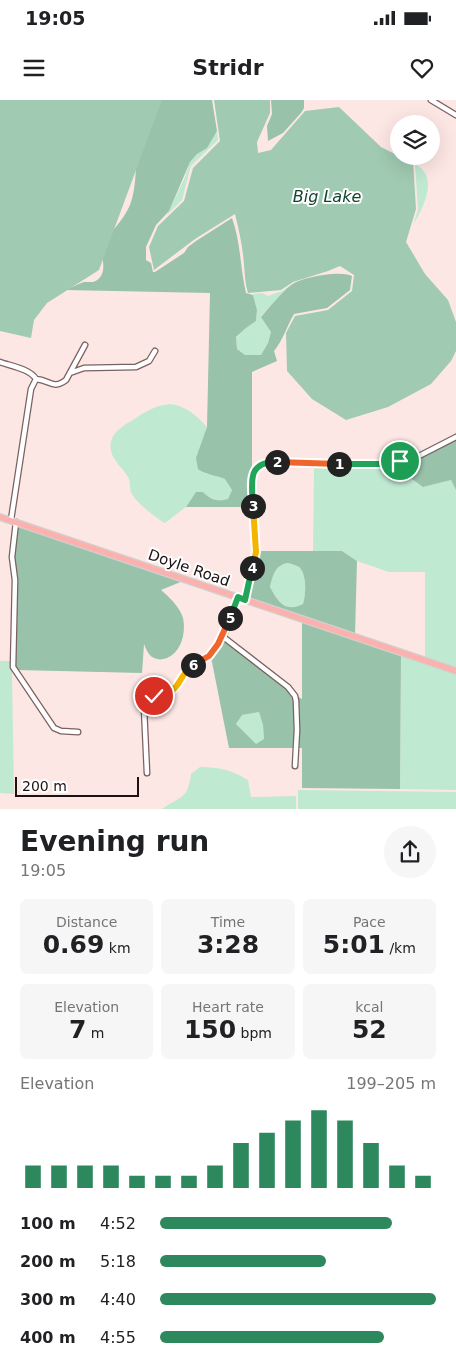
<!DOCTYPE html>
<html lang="en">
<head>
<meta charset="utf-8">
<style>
	:root { --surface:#fff; --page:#f6f6f6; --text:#202124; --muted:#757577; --accent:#2d885e }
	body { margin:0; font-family:"DejaVu Sans",sans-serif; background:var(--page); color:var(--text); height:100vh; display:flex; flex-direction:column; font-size:19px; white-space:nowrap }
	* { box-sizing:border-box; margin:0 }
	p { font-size:16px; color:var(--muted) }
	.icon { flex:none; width:28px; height:28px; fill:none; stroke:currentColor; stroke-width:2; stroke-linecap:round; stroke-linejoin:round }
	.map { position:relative; height:709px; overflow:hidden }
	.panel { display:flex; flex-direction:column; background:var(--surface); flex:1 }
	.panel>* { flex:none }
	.controls { position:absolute; left:390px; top:15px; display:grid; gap:10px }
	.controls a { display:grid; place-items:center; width:50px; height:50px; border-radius:50%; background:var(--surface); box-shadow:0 5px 20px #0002; font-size:25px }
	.scale { position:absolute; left:15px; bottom:12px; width:124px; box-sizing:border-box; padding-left:5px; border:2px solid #1b1211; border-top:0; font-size:14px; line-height:18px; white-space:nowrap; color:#1b1211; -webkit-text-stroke:4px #fff; paint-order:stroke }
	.pin { position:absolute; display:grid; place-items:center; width:42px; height:42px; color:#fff; margin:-21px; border:2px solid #fff; border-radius:50%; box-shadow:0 1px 5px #0007 }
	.km { position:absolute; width:25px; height:25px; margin:-12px; border-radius:50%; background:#222; color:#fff; font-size:14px; line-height:25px; text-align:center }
	.round { display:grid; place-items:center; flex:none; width:52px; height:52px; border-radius:26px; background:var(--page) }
	.summary { display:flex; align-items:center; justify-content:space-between; height:85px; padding:0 20px }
	h1 { font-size:28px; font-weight:700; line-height:38px }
	.metrics { display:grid; grid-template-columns:repeat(3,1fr); gap:8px; height:85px; padding:5px 20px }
	.metrics div { display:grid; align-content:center; border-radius:8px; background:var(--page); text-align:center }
	.metrics b { font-size:25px; font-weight:700 }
	.metrics small { font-size:14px; font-weight:400 }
	.metrics p { font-size:14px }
	.chart { height:140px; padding:10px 20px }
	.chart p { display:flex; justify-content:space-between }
	.chart svg { width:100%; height:90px; margin-top:5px; stroke:var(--accent); stroke-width:6 }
	ul { padding:0 20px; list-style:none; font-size:16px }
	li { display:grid; grid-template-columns:80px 60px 1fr; align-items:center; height:38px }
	li i { height:12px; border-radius:6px; background:var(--accent) }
	.status { display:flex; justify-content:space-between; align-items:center; height:35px; padding:0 25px; background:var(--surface); direction:ltr }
	.status svg { height:14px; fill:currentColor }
	header { display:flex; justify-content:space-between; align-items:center; height:65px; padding:0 20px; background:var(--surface); font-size:22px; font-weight:700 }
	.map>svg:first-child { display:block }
	.green { fill:#c0e9d1 }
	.forest { fill:#98c2aa; fill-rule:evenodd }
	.water { fill:#a0cab2 }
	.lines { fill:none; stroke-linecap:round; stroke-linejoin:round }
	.minor-casing { stroke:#7a6260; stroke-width:7 }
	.major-casing { stroke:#d1d0cf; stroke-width:8 }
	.minor { stroke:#fff; stroke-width:4.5 }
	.major { stroke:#fbb2af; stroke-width:5.5 }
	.split-1-casing { stroke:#fff; stroke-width:10 }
	.split-2-casing { stroke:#fff; stroke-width:10 }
	.split-3-casing { stroke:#fff; stroke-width:10 }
	.split-4-casing { stroke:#fff; stroke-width:10 }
	.split-5-casing { stroke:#fff; stroke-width:10 }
	.split-6-casing { stroke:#fff; stroke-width:10 }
	.split-7-casing { stroke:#fff; stroke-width:10 }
	.split-1 { stroke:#22a559; stroke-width:6 }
	.split-2 { stroke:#f0652b; stroke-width:6 }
	.split-3 { stroke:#22a559; stroke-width:6 }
	.split-4 { stroke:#f5b400; stroke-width:6 }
	.split-5 { stroke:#22a559; stroke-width:6 }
	.split-6 { stroke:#f0652b; stroke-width:6 }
	.split-7 { stroke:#f5b400; stroke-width:6 }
	.labels { text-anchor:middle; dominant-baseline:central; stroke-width:4; stroke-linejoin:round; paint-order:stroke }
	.street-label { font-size:15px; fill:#1b1211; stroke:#fff }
	.water-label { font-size:16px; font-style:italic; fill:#0f442d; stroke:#fff }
</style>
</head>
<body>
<div class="status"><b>19:05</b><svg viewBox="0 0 49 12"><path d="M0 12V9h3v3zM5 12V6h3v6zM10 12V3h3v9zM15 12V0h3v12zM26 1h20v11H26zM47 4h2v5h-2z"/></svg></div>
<header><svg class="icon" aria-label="menu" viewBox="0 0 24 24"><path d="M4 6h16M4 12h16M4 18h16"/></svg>Stridr<svg class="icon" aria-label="heart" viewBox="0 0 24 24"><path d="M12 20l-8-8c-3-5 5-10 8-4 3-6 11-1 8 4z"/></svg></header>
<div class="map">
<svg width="456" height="709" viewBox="0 0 456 709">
	<rect width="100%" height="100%" fill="#fde7e5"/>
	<path class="green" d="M217 31 218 40 191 66 182 100 167 115 185 77 190 62 197 54 207 47Z
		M415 64C440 77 423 108 413 125L418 110Z
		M290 186 261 216 271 232 268 243 261 255H245L237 249 236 238 246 228 256 221 257 210 253 194 262 193 268 196 282 191Z
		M170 304C184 305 198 316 207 327L204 338 205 374H214L226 379 232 390 228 399C217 402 211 400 203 392H196L187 406 165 423C157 419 134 401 131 392 129 387 131 382 128 377 123 368 113 361 111 351 108 335 120 328 131 321 146 312 152 306 170 304Z
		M392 365 423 387 451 380 456 390V569L425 558V472H389L357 461 342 451H313L314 366 368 367Z
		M288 463C292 464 296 465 299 467 307 474 306 495 303 504 285 513 278 502 270 487 273 475 275 465 288 463Z
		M401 555 456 574V690L400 689Z
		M0 561H10L12 572 14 694 0 693Z
		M259 612 263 625 264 639 256 645 236 624 241 615Z
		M200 667C220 667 231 670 248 680L251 697 296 696V709H162C180 696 188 700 191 674Z
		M298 690 456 692V709H298Z"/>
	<path class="forest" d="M146 0H212L217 31 207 48 197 54 190 62 169 111 156 125 146 147V160L151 163 153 172H155L184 153 188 147 196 141 232 118C241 143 240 168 246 193L253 195 257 210 256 221 246 228 236 237 237 249 245 255H261L268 243 271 232 261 217C270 207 280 194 291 185 302 177 340 170 352 176L350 190 327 208 294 214C287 226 283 240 274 251L277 261 252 272V371L250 377 251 407H186L196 392H203C211 400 217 402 228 399L232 390 225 379C216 375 206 375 198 369L196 358 207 327 210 193 65 190C71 188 78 184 84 182 87 182 90 182 93 182 107 178 104 160 100 150 108 133 123 122 130 105 136 89 135 74 137 58 138 39 143 19 146 0Z
		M271 0H304V8L301 13 283 33 268 41 267 26 272 14Z
		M456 340V390L451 380 423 387 392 365 417 359Z
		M18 426 183 481 161 490C169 497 180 507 183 518 186 532 182 552 167 558 162 560 157 560 152 557 148 554 146 549 144 544L142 573 17 570 15 566 14 457Z
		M258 451H342L357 461 355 535 248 498ZM288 463C292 464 296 465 299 467 307 474 306 495 303 504 285 513 278 502 270 487 273 475 275 465 288 463Z
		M302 522 401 555 400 689 302 688V648H298L299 613 297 596 302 599Z
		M223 539 286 589 294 601V648H229L211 557ZM259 612 263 625 264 639 256 644 236 624 242 615Z"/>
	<path class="water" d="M0 0H162L99 170 47 203 34 220 31 238 0 231Z
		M214 0H270V13L257 42 258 53 271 50 305 11 339 7 381 47 399 56 413 61 416 109 406 142 425 174 448 200 456 222V251L451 261 431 284 388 307 346 320 312 299 287 271 286 233 295 216 328 210 352 191 354 175 340 166 328 171 293 182 281 190 248 193C245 183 245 175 244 165 243 148 239 130 235 114L195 139 154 170 149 147 158 126 184 101 193 68 220 41Z"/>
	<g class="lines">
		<defs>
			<path id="minor" d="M431 0 456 15
				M0 262C11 266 30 269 36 279L31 289 11 420
				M70 273 84 268 136 267 149 261 155 251
				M36 279C50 280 53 290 66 280L85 245
				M16 422 12 457 15 480 13 567 54 628 61 631 78 632
				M245 500 256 452 252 377 256 368 268 362 386 364 417 357 456 337
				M222 536 288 587 295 596 296 601 297 630 295 666
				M147 673 144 608C149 589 162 600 174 590 181 585 183 574 189 568 195 563 203 561 209 556 225 542 231 516 238 497"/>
			<path id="major" d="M0 417 456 571"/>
		</defs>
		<use href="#minor" class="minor-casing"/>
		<use href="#major" class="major-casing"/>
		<use href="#minor" class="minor"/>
		<use href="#major" class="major"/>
	</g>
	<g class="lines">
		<defs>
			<path id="split-1" d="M339 364H386L400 361"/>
			<path id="split-2" d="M277 362 339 364"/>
			<path id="split-3" d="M253 406C252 384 246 361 277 362"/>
			<path id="split-4" d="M252 468 256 452 253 406"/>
			<path id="split-5" d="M230 518 238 497 245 500 252 468"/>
			<path id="split-6" d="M193 565 209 556 218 544 230 518"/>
			<path id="split-7" d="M154 596C184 592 174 580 193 565"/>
		</defs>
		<use href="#split-1" class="split-1-casing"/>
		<use href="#split-2" class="split-2-casing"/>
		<use href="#split-3" class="split-3-casing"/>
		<use href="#split-4" class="split-4-casing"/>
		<use href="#split-5" class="split-5-casing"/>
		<use href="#split-6" class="split-6-casing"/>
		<use href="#split-7" class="split-7-casing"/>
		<use href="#split-1" class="split-1"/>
		<use href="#split-2" class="split-2"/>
		<use href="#split-3" class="split-3"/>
		<use href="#split-4" class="split-4"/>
		<use href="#split-5" class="split-5"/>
		<use href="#split-6" class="split-6"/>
		<use href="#split-7" class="split-7"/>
	</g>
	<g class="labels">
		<g class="street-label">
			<text transform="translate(189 468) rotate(19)">Doyle Road</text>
		</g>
		<g class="water-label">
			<text x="327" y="96">Big Lake</text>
		</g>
	</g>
</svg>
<div class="controls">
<a><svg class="icon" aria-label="layers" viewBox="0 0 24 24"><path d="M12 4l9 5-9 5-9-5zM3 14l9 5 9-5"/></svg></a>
</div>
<div class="scale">200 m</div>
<div class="pin" style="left:400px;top:361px;background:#1e9e55"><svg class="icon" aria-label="arrive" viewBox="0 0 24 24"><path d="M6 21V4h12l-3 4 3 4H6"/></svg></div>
<div class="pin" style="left:154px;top:596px;background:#d93025"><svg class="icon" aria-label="check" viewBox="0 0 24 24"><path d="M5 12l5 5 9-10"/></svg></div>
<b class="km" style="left:339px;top:364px">1</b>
<b class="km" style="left:277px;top:362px">2</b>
<b class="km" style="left:253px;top:406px">3</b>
<b class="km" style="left:252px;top:468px">4</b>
<b class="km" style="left:230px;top:518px">5</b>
<b class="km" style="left:193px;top:565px">6</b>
</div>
<section class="panel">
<div class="summary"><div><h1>Evening run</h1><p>19:05</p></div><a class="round"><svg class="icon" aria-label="share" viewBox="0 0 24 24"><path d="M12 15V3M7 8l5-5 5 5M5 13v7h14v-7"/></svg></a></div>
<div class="metrics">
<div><p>Distance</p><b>0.69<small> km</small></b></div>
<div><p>Time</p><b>3:28</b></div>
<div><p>Pace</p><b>5:01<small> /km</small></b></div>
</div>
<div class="metrics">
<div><p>Elevation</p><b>7<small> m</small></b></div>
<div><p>Heart rate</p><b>150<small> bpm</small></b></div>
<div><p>kcal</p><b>52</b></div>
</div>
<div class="chart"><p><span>Elevation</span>199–205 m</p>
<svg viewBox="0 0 160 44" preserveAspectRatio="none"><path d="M5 44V33M15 44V33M25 44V33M35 44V33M45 44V38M55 44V38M65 44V38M75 44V33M85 44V22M95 44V17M105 44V11M115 44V6M125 44V11M135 44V22M145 44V33M155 44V38"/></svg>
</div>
<ul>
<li><b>100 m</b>4:52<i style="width:84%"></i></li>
<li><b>200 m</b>5:18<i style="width:60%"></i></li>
<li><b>300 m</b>4:40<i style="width:100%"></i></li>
<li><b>400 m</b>4:55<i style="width:81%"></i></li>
</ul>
</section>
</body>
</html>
